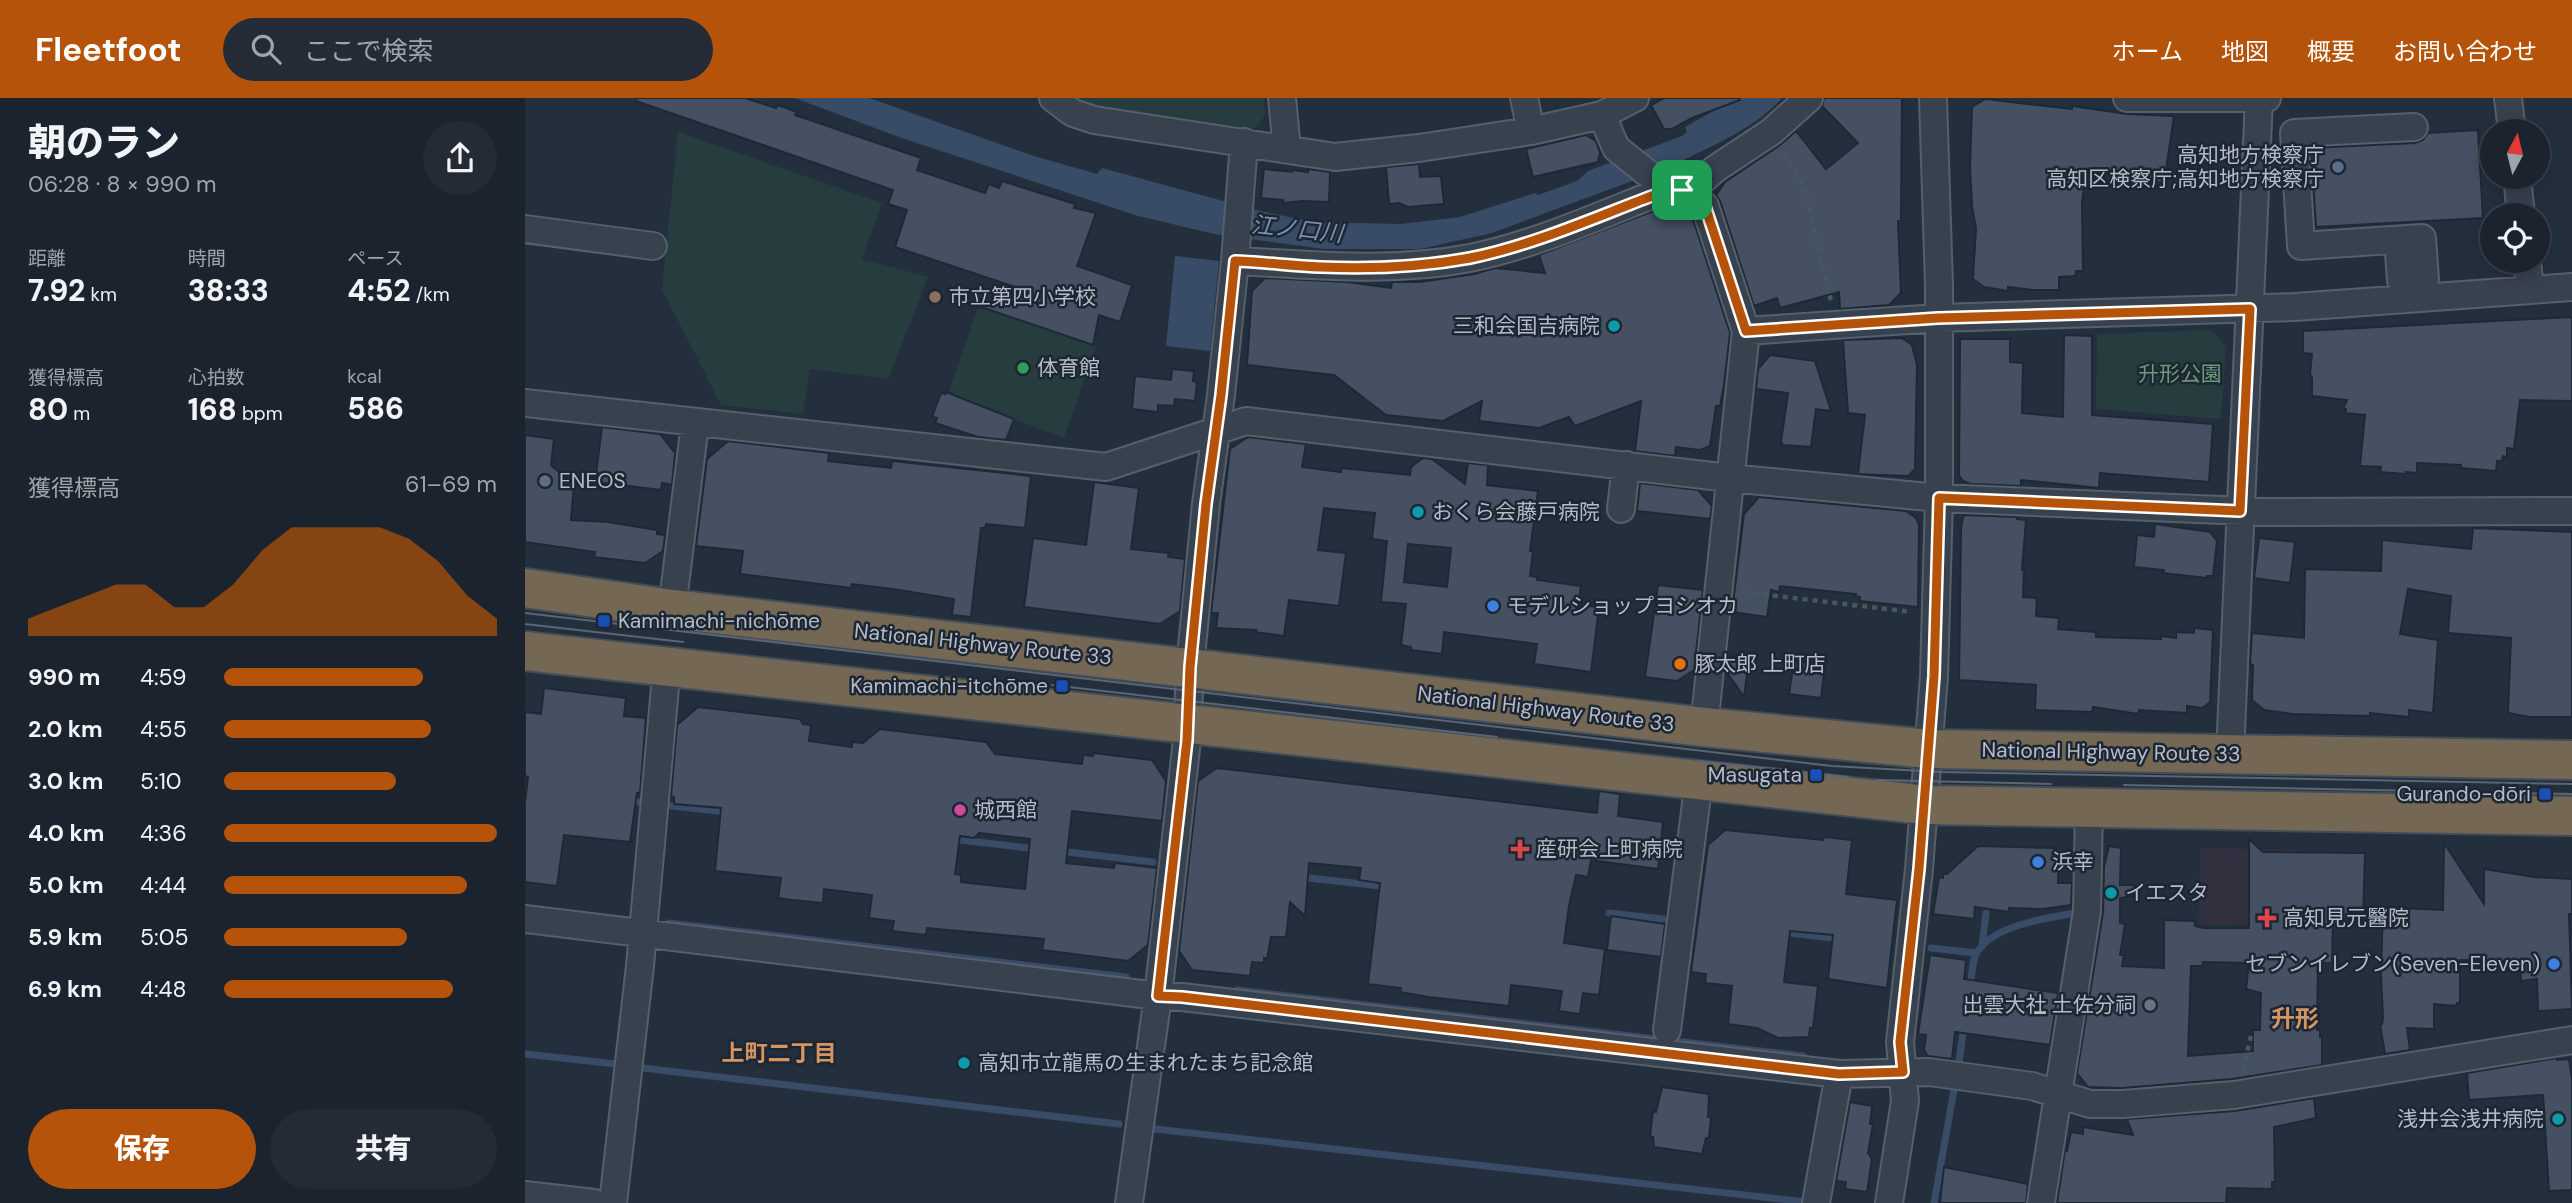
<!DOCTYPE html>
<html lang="ja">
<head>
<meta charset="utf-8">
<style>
	:root { --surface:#1b232e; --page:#242b36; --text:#f1f3f6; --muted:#a0a4aa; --line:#39404a; --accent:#b45309 }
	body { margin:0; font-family:"DM Sans","Noto Sans JP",sans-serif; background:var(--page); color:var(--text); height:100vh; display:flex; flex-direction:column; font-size:26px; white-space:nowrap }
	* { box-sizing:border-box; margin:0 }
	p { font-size:23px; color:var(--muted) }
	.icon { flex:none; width:38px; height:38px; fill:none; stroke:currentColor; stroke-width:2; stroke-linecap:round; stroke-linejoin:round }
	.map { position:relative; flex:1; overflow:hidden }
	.sheet { display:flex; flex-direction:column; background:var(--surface); width:525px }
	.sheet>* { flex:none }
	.needle { width:46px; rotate:7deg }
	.tools { position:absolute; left:1955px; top:21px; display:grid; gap:14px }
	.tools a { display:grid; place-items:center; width:70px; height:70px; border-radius:50%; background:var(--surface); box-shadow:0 4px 18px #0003,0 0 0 2px var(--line); font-size:35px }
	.pin { position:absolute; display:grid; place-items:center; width:60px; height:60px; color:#fff; margin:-30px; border-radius:14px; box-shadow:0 4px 10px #0006 }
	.round { display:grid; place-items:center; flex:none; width:74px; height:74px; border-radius:37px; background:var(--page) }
	.headline { display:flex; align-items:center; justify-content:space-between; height:119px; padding:0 28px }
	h1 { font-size:38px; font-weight:800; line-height:52px }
	.stats { display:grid; grid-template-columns:repeat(3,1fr); gap:10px; height:119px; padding:7px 28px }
	.stats div { display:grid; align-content:center }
	.stats b { font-size:30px; font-weight:800 }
	.stats small { font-size:19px; font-weight:400 }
	.stats p { font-size:19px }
	.chart { height:196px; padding:14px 28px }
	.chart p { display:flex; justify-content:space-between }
	.chart svg { width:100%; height:126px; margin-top:7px; fill:var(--accent); opacity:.7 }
	.cta { display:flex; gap:14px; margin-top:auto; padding:14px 28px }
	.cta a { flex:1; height:80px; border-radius:42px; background:var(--accent); color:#fff; font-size:28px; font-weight:800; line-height:80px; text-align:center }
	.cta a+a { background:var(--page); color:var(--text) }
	ul { padding:0 28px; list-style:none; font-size:23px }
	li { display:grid; grid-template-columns:112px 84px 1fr; align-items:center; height:52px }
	li i { height:18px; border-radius:9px; background:var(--accent) }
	header { display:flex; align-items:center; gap:42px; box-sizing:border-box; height:98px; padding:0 35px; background:var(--accent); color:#fff }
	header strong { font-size:33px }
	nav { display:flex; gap:38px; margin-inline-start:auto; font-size:24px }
	.search { width:490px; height:63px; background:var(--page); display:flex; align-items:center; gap:18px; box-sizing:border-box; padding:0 24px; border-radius:38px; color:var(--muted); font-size:26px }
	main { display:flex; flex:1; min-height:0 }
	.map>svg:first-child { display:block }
	.medical { fill:#32303f }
	.green { fill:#263c3f }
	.water { fill:#394c67 }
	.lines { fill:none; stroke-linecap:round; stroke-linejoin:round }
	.stream { stroke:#394c67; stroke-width:7 }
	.building { fill:#455162; stroke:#1f2835; stroke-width:2; fill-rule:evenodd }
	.minor-casing { stroke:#565f6c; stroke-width:30 }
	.highway-casing { stroke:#434c59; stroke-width:42 }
	.path { stroke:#44595c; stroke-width:4.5; stroke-dasharray:5 5; stroke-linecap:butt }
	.minor { stroke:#38414e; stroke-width:26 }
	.highway { stroke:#746855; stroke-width:38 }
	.tram { stroke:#5a6575; stroke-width:2 }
	.route-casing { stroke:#fff; stroke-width:14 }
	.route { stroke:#b45309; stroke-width:9 }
	.service-dot { fill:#5c6f8a; stroke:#1d2633; stroke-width:2.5 }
	.education-dot { fill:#8d6e63; stroke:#1d2633; stroke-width:2.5 }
	.culture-dot { fill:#0f9aa8; stroke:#1d2633; stroke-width:2.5 }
	.leisure-dot { fill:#2e9e5b; stroke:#1d2633; stroke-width:2.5 }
	.shop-dot { fill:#3f7fe0; stroke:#1d2633; stroke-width:2.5 }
	.transit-dot { fill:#1a4fb4; stroke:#1d2633; stroke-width:2.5 }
	.food-dot { fill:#e8710a; stroke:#1d2633; stroke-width:2.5 }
	.hotel-dot { fill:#d1479c; stroke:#1d2633; stroke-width:2.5 }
	.health-dot { fill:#e0444e; stroke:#1d2633; stroke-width:2.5 }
	.worship-dot { fill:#6b7280; stroke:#1d2633; stroke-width:2.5 }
	.labels { text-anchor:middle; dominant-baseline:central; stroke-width:5; stroke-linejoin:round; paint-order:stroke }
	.poi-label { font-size:21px; fill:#b4bcc9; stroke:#1d2633; text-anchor:start }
	.park-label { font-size:21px; fill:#6b9a76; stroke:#1d2633 }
	.street-label { font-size:21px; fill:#b4bcc9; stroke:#1d2633 }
	.water-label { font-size:23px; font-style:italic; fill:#7c92b1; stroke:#1d2633 }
	.neighbourhood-label { font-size:23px; font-weight:bold; fill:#d59563; stroke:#1d2633 }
	.quarter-label { font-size:24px; font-weight:bold; fill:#d59563; stroke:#1d2633 }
</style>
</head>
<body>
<header>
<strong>Fleetfoot</strong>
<div class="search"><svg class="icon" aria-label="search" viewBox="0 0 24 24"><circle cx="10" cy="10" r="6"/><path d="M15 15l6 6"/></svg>ここで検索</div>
<nav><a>ホーム</a><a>地図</a><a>概要</a><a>お問い合わせ</a></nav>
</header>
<main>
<section class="sheet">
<div class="headline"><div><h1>朝のラン</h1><p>06:28 · 8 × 990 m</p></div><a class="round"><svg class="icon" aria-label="share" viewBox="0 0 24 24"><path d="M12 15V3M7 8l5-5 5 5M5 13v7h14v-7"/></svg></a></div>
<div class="stats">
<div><p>距離</p><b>7.92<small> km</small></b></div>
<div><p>時間</p><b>38:33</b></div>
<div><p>ペース</p><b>4:52<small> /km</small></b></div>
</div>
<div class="stats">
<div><p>獲得標高</p><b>80<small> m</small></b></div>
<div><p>心拍数</p><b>168<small> bpm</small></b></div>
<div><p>kcal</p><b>586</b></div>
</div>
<div class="chart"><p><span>獲得標高</span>61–69 m</p>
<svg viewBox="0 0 160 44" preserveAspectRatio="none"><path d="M0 44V38L10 34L20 30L30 26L40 26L50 34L60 34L70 26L80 14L90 6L100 6L110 6L120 6L130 10L140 18L150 30L160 38V44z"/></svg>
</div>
<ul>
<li><b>990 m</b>4:59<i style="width:73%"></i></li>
<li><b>2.0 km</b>4:55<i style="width:76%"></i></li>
<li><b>3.0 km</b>5:10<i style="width:63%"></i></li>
<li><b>4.0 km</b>4:36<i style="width:100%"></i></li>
<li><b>5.0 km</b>4:44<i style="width:89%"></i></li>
<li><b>5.9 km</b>5:05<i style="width:67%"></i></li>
<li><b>6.9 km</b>4:48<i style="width:84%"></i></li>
</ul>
<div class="cta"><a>保存</a><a>共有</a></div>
</section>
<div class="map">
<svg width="2047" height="1105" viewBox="0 0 2047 1105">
	<rect width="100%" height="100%" fill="#242f3e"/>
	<path class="medical" d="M1675 750 1770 752 1769 814 1809 815 1807 866H1770L1737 827 1674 826Z"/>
	<path class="green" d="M552 0H739L740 18 729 31 567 8Z
		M153 34 357 105 337 161 403 179 363 281 285 271 278 316 196 307 137 191Z
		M455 204 473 210 472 214 571 248 539 340 440 303 424 293Z
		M1682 232 1690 235 1701 249 1696 321 1571 311 1572 236Z"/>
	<path class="water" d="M270 0H344L509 58 572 76 577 70 735 113 788 124 876 126 935 119 1010 95 1013 97 1052 83 1063 73 1157 38 1162 34 1160 29 1212 0H1257C1227 33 1180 51 1141 70 1135 83 1120 85 1107 83L967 135 895 151H799L694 137 613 118 374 39Z
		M650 158 694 163 685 253 641 248Z"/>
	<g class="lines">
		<path class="stream" d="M101 702 115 704
			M147 708 202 714
			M426 741 512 751
			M534 753 628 764
			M775 779 864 789
			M1084 815 1138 821
			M144 825 601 879
			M1257 834 1315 841
			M1457 848 1461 815
			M1406 850 1451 855
			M1445 891C1447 880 1446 863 1453 853 1470 827 1522 820 1550 815
			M712 892 1278 958
			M0 956 91 966
			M1434 965 1439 927
			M118 970 594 1026
			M630 1031 1282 1104
			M1409 1105 1430 986"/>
	</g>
	<path class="building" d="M111 0H220L251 10 253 7 272 14 270 17 396 60 392 72 460 95 464 86 474 90 477 83 550 106 549 110 571 115 552 168 607 187 595 224 574 217 568 247 453 208 503 193 370 149 382 112 363 106 368 92 111 3Z
		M1139 0H1214L1215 2 1167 20 1147 31H1139L1126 7Z
		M1299 0H1377L1376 123H1373L1376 195 1364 207 1315 211 1314 194 1255 210 1252 200 1229 208 1195 103 1191 97 1200 84 1255 47 1271 33 1301 71 1333 45 1297 8Z
		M1460 1 1547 11V8L1602 16 1649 18 1639 85 1598 80 1599 76 1561 71 1557 105 1558 173H1551L1550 178 1534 179V192H1508L1483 189V193L1459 189 1448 181 1451 130 1447 108 1445 69 1447 9Z
		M1953 32 1958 120 1791 129 1786 50 1890 45 1898 42 1903 35Z
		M1061 37 1071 43 1075 55 1073 64 1008 79 1001 51Z
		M894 66 895 79 916 78 919 106 883 109 874 105 864 106 861 69Z
		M739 71 767 74V72L783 74V71L805 74 804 104 777 103 759 105 758 102 736 100Z
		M1151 109 1167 118 1205 235 1199 287 1195 308H1191L1185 348 1175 352 1151 349 1150 358 1110 353 1116 303 1050 328 1044 319 1014 330 954 323 957 303 918 323 861 317 809 277 722 267 727 193 740 180 822 184 866 190 867 184H895L949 176 970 170 1020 175 1014 157 1136 110Z
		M2047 219V303L1995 302 1989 351 1982 350V359L1978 358 1977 363H1972L1971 373 1936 370V367L1892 365V375L1881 374V376L1855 374 1856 369 1835 368 1840 317 1820 315 1821 311H1818L1822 302 1787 298V280L1785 276 1787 256 1778 255V233Z
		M1539 237 1567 238V317L1688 326 1684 384 1575 375 1574 390 1496 382V388L1446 386 1438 383 1434 377 1435 241H1485V264L1498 265 1497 315 1538 319Z
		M1377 240 1387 247 1392 267 1390 371 1383 378 1333 376 1340 317 1323 315 1318 242Z
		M1245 257 1290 263 1306 313 1291 311 1286 349 1258 347 1256 344 1263 295 1231 291 1233 271Z
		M647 271 669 273 668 283 672 284 670 303 650 301 649 308 633 307V314L607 311 610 278 646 282Z
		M421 294 489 321 481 342 453 339 410 325 412 320 407 319 416 295 420 296Z
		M77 329 135 336 150 355 147 387 137 385 136 392 70 384Z
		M0 337 29 341 26 367 49 387 46 422 83 424 132 432V436L140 437 138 453 120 465 69 459 70 454 0 444Z
		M723 339 781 346 777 369 816 374V370L885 377 886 369 898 360 907 361 940 386 943 365 963 367 962 387 1013 393 1005 453H1008L1005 478 1012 479V482L1056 488 1053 507 1074 509 1066 574 1009 566 1012 546 919 534 917 556 886 552V549L876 547 881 506 856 504 862 443 847 441 850 415 799 410 793 452 821 455 814 508 764 502 759 538 737 535 730 534 731 532 691 530 693 515H686L705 351ZM883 446 926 450 922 489 879 484Z
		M203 343 304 355 303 363 366 370 367 363 506 378 500 430 461 426 460 430H456L446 519 427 517 429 501 368 491 327 486 326 490 215 476 218 453 171 448 182 361Z
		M569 384 614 390 606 451 644 455 643 459 660 461 655 513 635 526 499 509 508 440 561 447Z
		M1115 385 1173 392 1187 408 1185 421 1112 413Z
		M1234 399 1381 413 1391 420 1394 427 1393 509 1335 503V499L1330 498 1331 496 1255 488 1254 494 1246 492 1242 519 1207 514 1219 416Z
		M1441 417 1492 419V421L1501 422 1497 472H1499L1498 499 1512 500 1511 518 1534 520 1533 531 1571 534V539L1636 541V538L1651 540V534L1669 535V530L1688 532 1685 604 1677 610 1662 608V615L1614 612 1613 616 1568 609 1567 614 1510 612 1511 587 1434 582 1436 431 1438 419Z
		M1630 426 1685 434 1692 443 1688 478H1682L1681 480 1638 475 1639 472 1609 469 1612 437 1629 439Z
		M1948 430 2047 434V619H2005L1983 615 1986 540 1923 535 1926 498 1883 491 1875 536 1913 542 1908 615 1884 612V619L1845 615V618L1768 616 1739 612 1727 602 1728 567 1725 566 1727 535 1779 540 1780 471 1856 473 1857 442 1946 451Z
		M1734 440 1770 444 1765 485 1729 480Z
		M1133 487 1178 492 1169 572 1152 583 1120 579Z
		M1202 558 1224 561 1219 599 1201 573Z
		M1269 563 1300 567 1296 600 1264 596Z
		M19 590 101 600 99 618 121 620 115 695H112L105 744 39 737 32 788 0 784V705L3 679 0 678V614L16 616Z
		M173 609 275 621 278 626 286 627 284 643 327 649V644L338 645 355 631 461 644 470 656 557 666 558 657 568 658V655L627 662 641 683 637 723 547 713 541 765 589 770 590 765 632 770 623 847 603 863 517 852 519 841 402 830 401 837 367 833 369 823 344 820 347 797 299 791 298 805 267 802 253 800 256 780 190 773 196 710 149 706V699L146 698 152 627ZM454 735 505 741 500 791 436 784V777L430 776 435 738 449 740Z
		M692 670 1072 715 1074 693 1095 696 1093 718 1138 724 1133 771 1066 762 1063 779 1051 777 1044 808 1039 845 1080 851 1074 897 1058 895 1055 916 1034 913 1037 893 986 887 984 908 903 899 875 894 876 890 843 886 855 785 834 782 836 770 784 765 780 818 765 804 761 839H746L742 861 739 860V865L727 864 725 878 667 872 654 853 673 683Z
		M1200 732 1298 742 1299 739 1327 742 1321 796 1372 802 1362 890 1303 881 1308 837 1265 833 1259 884 1293 888 1288 930H1285L1284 939 1253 940 1232 930 1203 926 1207 888 1180 885 1181 876 1166 874 1183 747Z
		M1724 741 1738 754 1840 755 1838 822 1808 821 1807 865H1793L1792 932H1795V939H1797V967L1707 981 1597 990 1563 989 1552 975 1578 815 1579 769 1584 748 1596 750 1595 787H1609V798L1595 800V825L1600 826 1595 857H1599L1597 868 1639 870V822L1670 823V828L1679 830H1724ZM1678 864 1724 865 1721 891 1736 895 1735 932H1728V953L1663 958 1666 868H1677Z
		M1919 745 1959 806V771L2009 779 2047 781V816H2044L2047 911 2013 913 2012 881 1996 883 1995 863 1935 862V905H1932L1931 908 1909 906V931L1882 930 1885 952 1860 956 1855 926H1857L1858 920 1856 876 1858 809 1918 812Z
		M1453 748 1529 750 1534 756 1533 785H1547L1546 807 1518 811 1484 810V814L1450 809 1449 821 1408 816 1414 779 1418 780V776H1422Z
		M1086 818 1140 826 1136 859 1082 852Z
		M1405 857 1441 862 1439 881 1533 895 1525 947 1430 934 1427 961 1403 958 1399 952 1401 937 1393 936Z
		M2032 960V962L2044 961 2047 982V1092L2024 1093 2018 997 1944 1002 1942 975Z
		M1137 989 1184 996 1183 1019H1186L1184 1040H1181L1177 1056 1129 1049 1128 1039 1125 1038 1128 1013 1131 1014Z
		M1789 1000 1791 1020 1749 1029 1750 1084H1747V1091L1702 1090 1701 1105H1532L1540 1052 1542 1053 1546 1034 1558 1036V1029L1608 1037 1602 1021 1710 1013Z
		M1325 1004 1347 1008 1345 1026H1348L1343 1055 1347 1061 1342 1094 1320 1091 1321 1084 1311 1083Z
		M1419 1069 1503 1086 1501 1105H1415Z"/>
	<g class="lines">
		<defs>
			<path id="minor" d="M528 0 548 15 569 22 810 59 894 50 1006 33 1077 17 1110 0
				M757 0 762 51
				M999 0 1006 33
				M1602 0H1742
				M1983 0 1987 33
				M1077 17 1091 50 1131 82 1157 92 1180 108 1221 233 1179 629
				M1889 29 1769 35 1776 148 1897 140 1900 181
				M1992 79 1996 117
				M0 131 128 148
				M1873 142 1876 182
				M710 163C790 167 866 175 945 160 1009 147 1071 119 1132 95L1157 92 1173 86 1190 71 1246 34 1284 0
				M2002 163 2005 191
				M1221 233 1413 220 1770 209 2047 189
				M0 305 581 369 721 323 1204 380 1414 400 1744 414 2047 413
				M1096 411 1101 367
				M147 511 170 326
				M1705 656 1734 0
				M0 821 633 898 657 899 1314 976 1404 974 1507 988 1565 1006H1598L1709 997 2047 942
				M1142 932 1174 682
				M0 1097 69 1105
				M88 1105 115 868 142 567
				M604 1105 633 898 662 642 665 569 681 406 696 297 710 163 719 44
				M1291 1105 1314 976
				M1364 1105 1380 1003 1375 944 1394 771 1409 578 1414 400V188L1408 0
				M1516 1105 1562 813 1564 711"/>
			<path id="highway" d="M0 490 147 511 1179 629 1404 651 2047 662
				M0 553 1400 707 2047 718"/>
		</defs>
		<use href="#minor" class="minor-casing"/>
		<use href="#highway" class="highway-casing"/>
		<path class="path" d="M1259 56 1279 89 1306 203
			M1218 494 1387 514
			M1718 972 1726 938"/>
		<use href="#minor" class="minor"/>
		<use href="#highway" class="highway"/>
		<path class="tram" d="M0 515 1307 668 1416 674 2047 686
			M0 526 158 544
			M527 587 972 639
			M1173 663 1323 679
			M1351 682 1526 686
			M1599 687 2047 696"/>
	</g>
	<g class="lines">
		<defs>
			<path id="route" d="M1157 92 1180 108 1221 233 1413 220 1725 211 1715 413 1414 400 1409 578 1394 771 1375 944 1378 974 1314 976 657 899 633 898 662 642 665 569 681 406 696 297 710 163C739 164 767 168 796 169 845 171 896 169 945 160 1009 147 1071 119 1132 96Z"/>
		</defs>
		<use href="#route" class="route-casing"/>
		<use href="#route" class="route"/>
	</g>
	<g class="service-dot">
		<circle cx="1813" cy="69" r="7"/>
		<circle cx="20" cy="383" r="7"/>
	</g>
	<circle class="education-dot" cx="410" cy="199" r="7"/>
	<g class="culture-dot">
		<circle cx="1089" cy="228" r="7"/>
		<circle cx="893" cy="414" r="7"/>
		<circle cx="1586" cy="795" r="7"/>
		<circle cx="439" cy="965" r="7"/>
		<circle cx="2033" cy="1021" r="7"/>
	</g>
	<circle class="leisure-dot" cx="498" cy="270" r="7"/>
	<g class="shop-dot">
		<circle cx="968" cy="508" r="7"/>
		<circle cx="1513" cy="764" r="7"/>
		<circle cx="2029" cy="866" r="7"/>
	</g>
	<g class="transit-dot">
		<rect x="72" y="516" width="14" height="14" rx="3.5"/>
		<rect x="530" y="581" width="14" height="14" rx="3.5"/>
		<rect x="1284" y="670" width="14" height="14" rx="3.5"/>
		<rect x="2013" y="689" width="14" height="14" rx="3.5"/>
	</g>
	<circle class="food-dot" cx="1155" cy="566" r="7"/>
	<circle class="hotel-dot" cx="435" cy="712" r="7"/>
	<g class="health-dot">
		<path d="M991.5 740.5h7v7h7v7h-7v7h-7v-7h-7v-7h7z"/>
		<path d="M1738.5 809.5h7v7h7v7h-7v7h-7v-7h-7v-7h7z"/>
	</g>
	<circle class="worship-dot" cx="1625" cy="907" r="7"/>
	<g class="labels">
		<g class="poi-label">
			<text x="1799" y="57" text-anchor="end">高知地方検察庁<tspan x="1799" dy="24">高知区検察庁;高知地方検察庁</tspan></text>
			<text x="424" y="199">市立第四小学校</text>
			<text x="1075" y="228" text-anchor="end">三和会国吉病院</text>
			<text x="512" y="270">体育館</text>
			<text x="34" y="383">ENEOS</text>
			<text x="907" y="414">おくら会藤戸病院</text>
			<text x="982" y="508">モデルショップヨシオカ</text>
			<text x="93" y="523">Kamimachi-nichōme</text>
			<text x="1169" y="566">豚太郎 上町店</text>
			<text x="523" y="588" text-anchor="end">Kamimachi-itchōme</text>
			<text x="1277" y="677" text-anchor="end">Masugata</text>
			<text x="2006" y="696" text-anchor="end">Gurando-dōri</text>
			<text x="449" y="712">城西館</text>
			<text x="1011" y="751">産研会上町病院</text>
			<text x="1527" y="764">浜幸</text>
			<text x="1600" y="795">イエスタ</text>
			<text x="1758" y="820">高知見元醫院</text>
			<text x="2015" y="866" text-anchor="end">セブンイレブン(Seven-Eleven)</text>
			<text x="1611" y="907" text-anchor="end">出雲大社 土佐分祠</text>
			<text x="453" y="965">高知市立龍馬の生まれたまち記念館</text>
			<text x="2019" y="1021" text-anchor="end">浅井会浅井病院</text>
		</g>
		<g class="park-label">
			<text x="1655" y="276">升形公園</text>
		</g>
		<g class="street-label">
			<text transform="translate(458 546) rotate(6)">National Highway Route 33</text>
			<text transform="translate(1021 611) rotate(7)">National Highway Route 33</text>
			<text transform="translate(1586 654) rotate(1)">National Highway Route 33</text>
		</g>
		<g class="water-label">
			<text transform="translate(772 131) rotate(6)">江ノ口川</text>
		</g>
		<g class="neighbourhood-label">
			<text x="254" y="955">上町二丁目</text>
		</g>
		<g class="quarter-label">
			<text x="1770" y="920">升形</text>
		</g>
	</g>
</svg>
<div class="tools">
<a><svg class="needle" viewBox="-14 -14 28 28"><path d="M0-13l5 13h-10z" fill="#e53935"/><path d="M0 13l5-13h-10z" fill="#a0a4aa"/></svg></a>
<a><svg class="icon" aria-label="locate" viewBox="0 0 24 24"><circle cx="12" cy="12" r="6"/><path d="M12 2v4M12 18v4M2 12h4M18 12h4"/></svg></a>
</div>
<div class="pin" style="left:1157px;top:92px;background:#1e9e55"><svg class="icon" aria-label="arrive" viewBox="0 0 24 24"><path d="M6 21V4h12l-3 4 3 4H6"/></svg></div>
</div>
</main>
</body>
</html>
